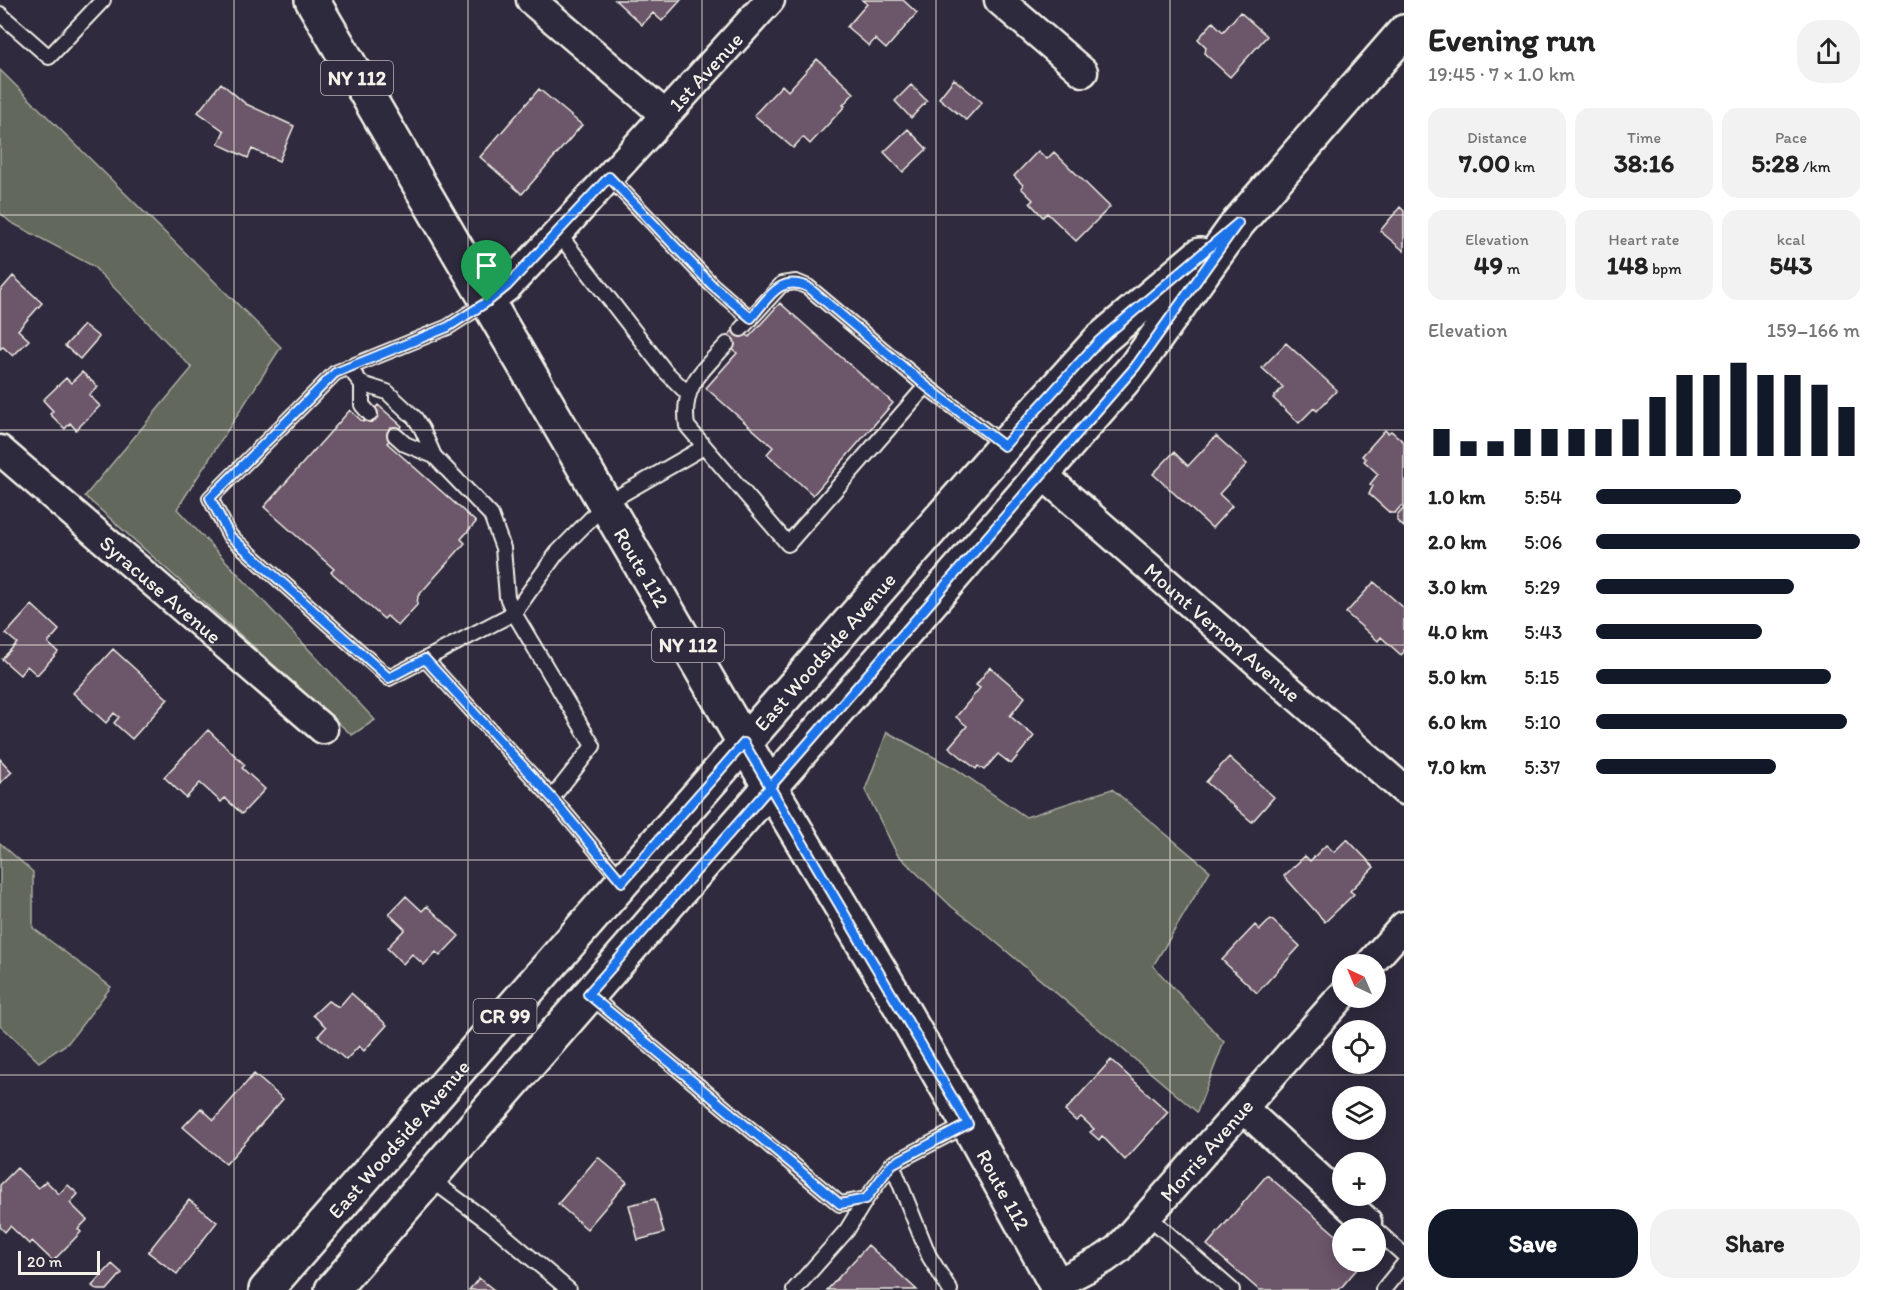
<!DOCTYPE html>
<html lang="en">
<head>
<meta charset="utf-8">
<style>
	:root { --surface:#fff; --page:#f2f2f2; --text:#222; --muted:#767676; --accent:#111827 }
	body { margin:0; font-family:Itim,sans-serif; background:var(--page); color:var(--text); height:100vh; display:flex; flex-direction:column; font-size:22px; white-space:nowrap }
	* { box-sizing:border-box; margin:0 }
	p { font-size:20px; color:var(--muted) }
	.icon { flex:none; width:33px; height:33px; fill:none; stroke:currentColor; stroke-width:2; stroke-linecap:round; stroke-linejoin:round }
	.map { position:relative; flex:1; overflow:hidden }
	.panel { display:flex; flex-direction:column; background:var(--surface); width:480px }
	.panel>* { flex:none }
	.needle { width:39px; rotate:316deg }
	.controls { position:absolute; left:1332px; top:954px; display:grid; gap:12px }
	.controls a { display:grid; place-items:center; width:54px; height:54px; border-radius:50%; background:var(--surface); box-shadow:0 3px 15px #0003; font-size:30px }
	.scale { position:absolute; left:18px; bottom:15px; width:82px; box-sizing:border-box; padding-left:6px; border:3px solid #f4f1e8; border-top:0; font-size:16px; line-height:21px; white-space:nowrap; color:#f4f1e8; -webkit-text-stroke:4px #2f2a3d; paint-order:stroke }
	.pin { position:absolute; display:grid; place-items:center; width:51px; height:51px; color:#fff; margin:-62px -26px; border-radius:50% 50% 50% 0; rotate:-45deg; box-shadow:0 0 6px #0007 }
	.pin .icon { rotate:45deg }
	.round { display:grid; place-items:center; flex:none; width:63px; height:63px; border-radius:24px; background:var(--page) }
	.headline { display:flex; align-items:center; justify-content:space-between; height:102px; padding:0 24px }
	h1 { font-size:33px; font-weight:700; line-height:45px }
	.stats { display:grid; grid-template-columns:repeat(3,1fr); gap:9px; height:102px; padding:6px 24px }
	.stats div { display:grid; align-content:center; border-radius:15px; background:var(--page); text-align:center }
	.stats b { font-size:26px; font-weight:700 }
	.stats small { font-size:16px; font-weight:400 }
	.stats p { font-size:16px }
	.chart { height:168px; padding:12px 24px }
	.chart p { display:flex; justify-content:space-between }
	.chart svg { width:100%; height:108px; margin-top:6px; stroke:var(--accent); stroke-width:6 }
	.primary-button { display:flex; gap:12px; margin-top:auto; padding:12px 24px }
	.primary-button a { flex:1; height:69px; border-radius:24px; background:var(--accent); color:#fff; font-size:24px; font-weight:700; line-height:69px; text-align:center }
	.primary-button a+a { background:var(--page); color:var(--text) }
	ul { padding:0 24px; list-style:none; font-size:20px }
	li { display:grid; grid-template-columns:96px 72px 1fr; align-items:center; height:45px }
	li i { height:15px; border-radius:8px; background:var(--accent) }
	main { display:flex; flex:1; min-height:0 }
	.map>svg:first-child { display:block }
	.green { fill:#62685b; stroke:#abaca2; stroke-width:1.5 }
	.building { fill:#6c566b; stroke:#f4f1e8; stroke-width:1.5 }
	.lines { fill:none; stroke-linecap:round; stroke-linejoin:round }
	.service-casing { stroke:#f4f1e8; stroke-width:18 }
	.minor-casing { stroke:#f4f1e8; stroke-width:33 }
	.secondary-casing { stroke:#f4f1e8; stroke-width:38 }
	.primary-casing { stroke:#f4f1e8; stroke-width:38 }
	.service { stroke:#2f2a3d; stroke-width:14 }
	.minor { stroke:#2f2a3d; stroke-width:28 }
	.secondary { stroke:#2f2a3d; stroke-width:33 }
	.primary { stroke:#2f2a3d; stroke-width:33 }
	.route-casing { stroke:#fff; stroke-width:12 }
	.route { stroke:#1a73e8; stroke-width:8 }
	.grid { fill:none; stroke:#f4f1e8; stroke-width:1.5; stroke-opacity:0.55 }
	.labels { text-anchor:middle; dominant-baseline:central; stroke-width:4.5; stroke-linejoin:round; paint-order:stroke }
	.shield { fill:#2f2a3d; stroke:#b9b5b5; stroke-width:1.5 }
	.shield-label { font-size:20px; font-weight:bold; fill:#f4f1e8 }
	.street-label { font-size:21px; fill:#f4f1e8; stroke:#2f2a3d }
</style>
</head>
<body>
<main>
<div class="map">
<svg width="1404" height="1290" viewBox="0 0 1404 1290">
	<rect width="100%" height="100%" fill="#2f2a3d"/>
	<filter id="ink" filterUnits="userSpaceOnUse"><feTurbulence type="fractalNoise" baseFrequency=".0167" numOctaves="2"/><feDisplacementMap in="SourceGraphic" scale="12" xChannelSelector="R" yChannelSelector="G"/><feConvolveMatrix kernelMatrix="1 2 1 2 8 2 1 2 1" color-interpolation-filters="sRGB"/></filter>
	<g filter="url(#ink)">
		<path class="green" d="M0 70 281 347 177 509 375 720 352 735 85 496 192 368 93 266 10 222 0 213Z
			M887 732 956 769 1026 817 1112 789 1210 871 1153 966 1224 1042 1197 1112 978 927 952 907 897 854 865 790Z
			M0 843 33 872V928L111 987 68 1043 39 1062 0 1025Z"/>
		<path class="building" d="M615 0H681L662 21 653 13 642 25Z
			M862 0H903L917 13 886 49 875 39 869 46 847 27 867 4Z
			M1240 12 1267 36 1230 77 1205 54 1206 47 1198 39 1213 22 1223 32Z
			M817 59 854 93 843 105 845 106 810 144 803 137 793 148 754 115 782 85 788 91Z
			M954 79 982 102 966 120 939 98Z
			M221 83 246 104 294 126 279 161 252 149 248 158 218 144 224 131 198 112Z
			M911 85 927 101 911 118 895 101Z
			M539 89 582 125 522 194 480 157Z
			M908 129 927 149 903 172 884 152Z
			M1038 151 1047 159 1054 152 1110 207 1076 241 1047 213 1043 217 1030 203 1033 200 1021 188 1023 185 1014 176Z
			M1400 207 1404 211V251L1380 231Z
			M13 276 42 303 18 330 29 340 13 356 3 347 0 349V291Z
			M780 303 893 403 813 495 767 454 773 447 706 388 737 353 723 341 737 326 749 337Z
			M84 325 99 337 80 359 65 346Z
			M1286 343 1337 390 1317 411 1314 408 1299 423 1273 398 1283 387 1262 368Z
			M82 372 98 387 89 395 100 406 76 430 70 423 65 429 50 414 53 411 43 400 66 378 71 383Z
			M378 405 402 426 387 443 476 522 461 539 465 543 418 596 417 605 398 626 387 616 384 619 331 572 334 569 264 507 350 410 363 422Z
			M1385 430 1388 433 1391 431 1404 442V527L1397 521V516L1404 508 1401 506 1395 513H1390L1369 494 1373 486 1370 484 1378 474 1364 461 1366 459 1362 456Z
			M1216 436 1247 464 1219 494 1232 506 1212 528 1153 474 1174 452 1188 466Z
			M1374 582 1404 608V652L1401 655 1381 637 1378 641 1346 613Z
			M32 605 59 630 48 643 58 652 37 675 27 666 20 675 2 659 17 643 6 634Z
			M113 649 168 699 132 739 114 723 119 717 114 713 106 723 73 693Z
			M990 667 1025 697 1010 716 1034 736 1011 764 998 754 984 770 978 766 976 769 949 747 967 726 956 717 980 688 976 685Z
			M208 730 245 765 242 768 265 789 242 814 225 798 221 802 200 783 186 798 164 777Z
			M1229 757 1274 797 1252 822 1206 782Z
			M0 759 12 772 0 783Z
			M1347 839 1374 867 1350 891 1354 894 1325 922 1284 876 1305 856 1310 861 1326 845 1334 852Z
			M406 896 422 911 427 906 459 936 440 956 436 952 424 965 412 954 403 964 387 948 405 929 389 914Z
			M1271 919 1300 946 1257 993 1222 960 1255 925 1260 930Z
			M351 993 387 1025 364 1051 359 1046 346 1060 318 1036 326 1027 313 1015 328 1001 339 1007Z
			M1111 1060 1168 1112 1125 1160 1102 1136 1099 1140 1090 1132 1094 1129 1081 1117 1076 1121 1065 1111Z
			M254 1074 283 1099 226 1164 183 1127 201 1108 214 1120Z
			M598 1157 627 1182 587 1229 558 1204Z
			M17 1168 38 1188 46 1181 59 1194 68 1185 78 1194 70 1203 87 1220 78 1229 81 1232 53 1261 32 1241 29 1244 10 1226 5 1232 0 1227V1185Z
			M1267 1175 1342 1240V1262H1363L1339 1290H1259L1207 1245Z
			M655 1199 664 1233 638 1240 629 1205Z
			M189 1200 217 1222 177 1274 148 1252Z
			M868 1245 917 1290H827Z
			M112 1264 122 1273 107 1290H97L92 1286Z
			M479 1278 494 1290H469Z"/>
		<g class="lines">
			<defs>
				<path id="service" d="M0 14 49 57 103 0
					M609 177 712 285 751 319
					M558 233 665 371 688 394
					M487 302 448 327 335 373 210 498 230 536 389 678 514 613 557 553 605 504 704 447
					M741 329 782 284 796 282 808 287 926 386
					M727 344C702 371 681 386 687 426L788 544 926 386 1004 445
					M348 367 362 384 387 392 415 418 422 429 434 456 491 515 503 548 507 597 514 613 593 746 552 798
					M362 384V405L370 414
					M395 435 405 444 434 456
					M425 659 552 798 623 882
					M588 994 840 1204 866 1199 892 1164
					M429 1178 491 1224 569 1290
					M1148 1216 1232 1290
					M1376 1230 1404 1255
					M794 1290 847 1230 866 1199
					M950 1290 929 1256 892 1164 968 1124
					M1383 1290 1404 1264"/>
				<g id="minor">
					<path d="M531 0 664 114"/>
					<path d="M999 0 1083 72"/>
					<path id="s1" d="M487 302 507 287 558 233 770 0"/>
					<path id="s2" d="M0 450 323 729"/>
					<path id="s3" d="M1042 474 1404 790"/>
					<path d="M1370 964 1404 926"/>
					<path d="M1244 1109 1367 1222"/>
					<path id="s4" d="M1056 1284 1104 1259 1118 1249 1342 996"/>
				</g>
				<g id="secondary">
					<path id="s5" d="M744 743 1004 446 1099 341 1200 255"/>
					<path d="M770 787 1135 367 1238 223 1404 32"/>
				</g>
				<g id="primary">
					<path id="s6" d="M312 0 770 787 890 988 968 1124 1059 1290"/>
					<path id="s7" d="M266 1290 744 743"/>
					<path d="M332 1290 770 787"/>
				</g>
			</defs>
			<use href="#service" class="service-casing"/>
			<use href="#minor" class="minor-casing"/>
			<use href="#secondary" class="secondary-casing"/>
			<use href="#primary" class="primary-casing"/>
			<use href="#service" class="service"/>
			<use href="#minor" class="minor"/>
			<use href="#secondary" class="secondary"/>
			<use href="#primary" class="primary"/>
		</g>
	</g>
	<g class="lines" filter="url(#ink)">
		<defs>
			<path id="route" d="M487 302 448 327 335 373 210 498 230 536 389 678 425 659 552 798 622 882 744 743 770 787 588 994 840 1204 866 1199 892 1164 968 1124 770 787 1135 367 1238 223 1099 341 1004 446 926 386 808 287C779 274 768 299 751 318L712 285 609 177 507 286 487 302"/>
		</defs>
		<use href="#route" class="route-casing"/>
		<use href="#route" class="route"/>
	</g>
	<path class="grid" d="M234 0V1290M468 0V1290M702 0V1290M936 0V1290M1170 0V1290M0 215H1404M0 430H1404M0 645H1404M0 860H1404M0 1075H1404"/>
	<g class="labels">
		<g class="shield">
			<rect x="321" y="61" width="72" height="34" rx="4.5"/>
			<rect x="652" y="628" width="72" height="34" rx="4.5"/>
			<rect x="473.5" y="999" width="63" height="34" rx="4.5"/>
		</g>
		<g class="shield-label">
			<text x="357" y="78">NY 112</text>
			<text x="688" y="645">NY 112</text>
			<text x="505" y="1016">CR 99</text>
		</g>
		<g class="street-label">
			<text stroke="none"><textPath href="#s1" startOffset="318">1st Avenue</textPath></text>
			<text stroke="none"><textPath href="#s6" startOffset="656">Route 112</textPath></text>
			<text stroke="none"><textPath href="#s2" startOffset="213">Syracuse Avenue</textPath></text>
			<text stroke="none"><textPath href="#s3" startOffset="240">Mount Vernon Avenue</textPath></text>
			<text stroke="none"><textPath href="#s5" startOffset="122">East Woodside Avenue</textPath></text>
			<text stroke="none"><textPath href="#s7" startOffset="201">East Woodside Avenue</textPath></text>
			<text stroke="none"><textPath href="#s4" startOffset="204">Morris Avenue</textPath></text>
			<text stroke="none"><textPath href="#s6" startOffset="1376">Route 112</textPath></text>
		</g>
	</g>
</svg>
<div class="controls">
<a><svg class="needle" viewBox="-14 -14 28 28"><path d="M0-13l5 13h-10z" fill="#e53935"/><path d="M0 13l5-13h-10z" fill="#767676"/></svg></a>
<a><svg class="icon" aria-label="locate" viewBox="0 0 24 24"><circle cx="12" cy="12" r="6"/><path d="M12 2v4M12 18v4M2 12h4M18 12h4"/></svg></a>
<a><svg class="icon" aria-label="layers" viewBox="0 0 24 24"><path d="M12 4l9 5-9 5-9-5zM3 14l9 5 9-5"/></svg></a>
<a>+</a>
<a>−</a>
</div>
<div class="scale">20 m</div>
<div class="pin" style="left:487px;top:302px;background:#1e9e55"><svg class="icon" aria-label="arrive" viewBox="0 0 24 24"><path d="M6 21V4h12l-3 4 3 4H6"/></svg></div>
</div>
<section class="panel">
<div class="headline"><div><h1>Evening run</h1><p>19:45 · 7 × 1.0 km</p></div><a class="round"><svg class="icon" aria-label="share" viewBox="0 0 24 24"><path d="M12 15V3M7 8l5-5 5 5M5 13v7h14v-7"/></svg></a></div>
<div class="stats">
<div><p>Distance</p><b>7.00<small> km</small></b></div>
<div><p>Time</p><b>38:16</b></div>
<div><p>Pace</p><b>5:28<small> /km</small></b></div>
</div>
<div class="stats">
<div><p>Elevation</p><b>49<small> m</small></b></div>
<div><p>Heart rate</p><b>148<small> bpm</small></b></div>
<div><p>kcal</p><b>543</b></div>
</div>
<div class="chart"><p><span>Elevation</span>159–166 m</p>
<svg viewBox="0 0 160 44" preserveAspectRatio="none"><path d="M5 44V33M15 44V38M25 44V38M35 44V33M45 44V33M55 44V33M65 44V33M75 44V29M85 44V20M95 44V11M105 44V11M115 44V6M125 44V11M135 44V11M145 44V15M155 44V24"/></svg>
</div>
<ul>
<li><b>1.0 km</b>5:54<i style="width:55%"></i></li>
<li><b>2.0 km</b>5:06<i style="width:100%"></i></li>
<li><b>3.0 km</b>5:29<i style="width:75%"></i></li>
<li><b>4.0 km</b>5:43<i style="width:63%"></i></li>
<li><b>5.0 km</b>5:15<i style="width:89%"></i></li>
<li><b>6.0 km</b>5:10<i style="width:95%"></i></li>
<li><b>7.0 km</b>5:37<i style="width:68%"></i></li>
</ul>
<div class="primary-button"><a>Save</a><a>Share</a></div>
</section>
</main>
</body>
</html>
